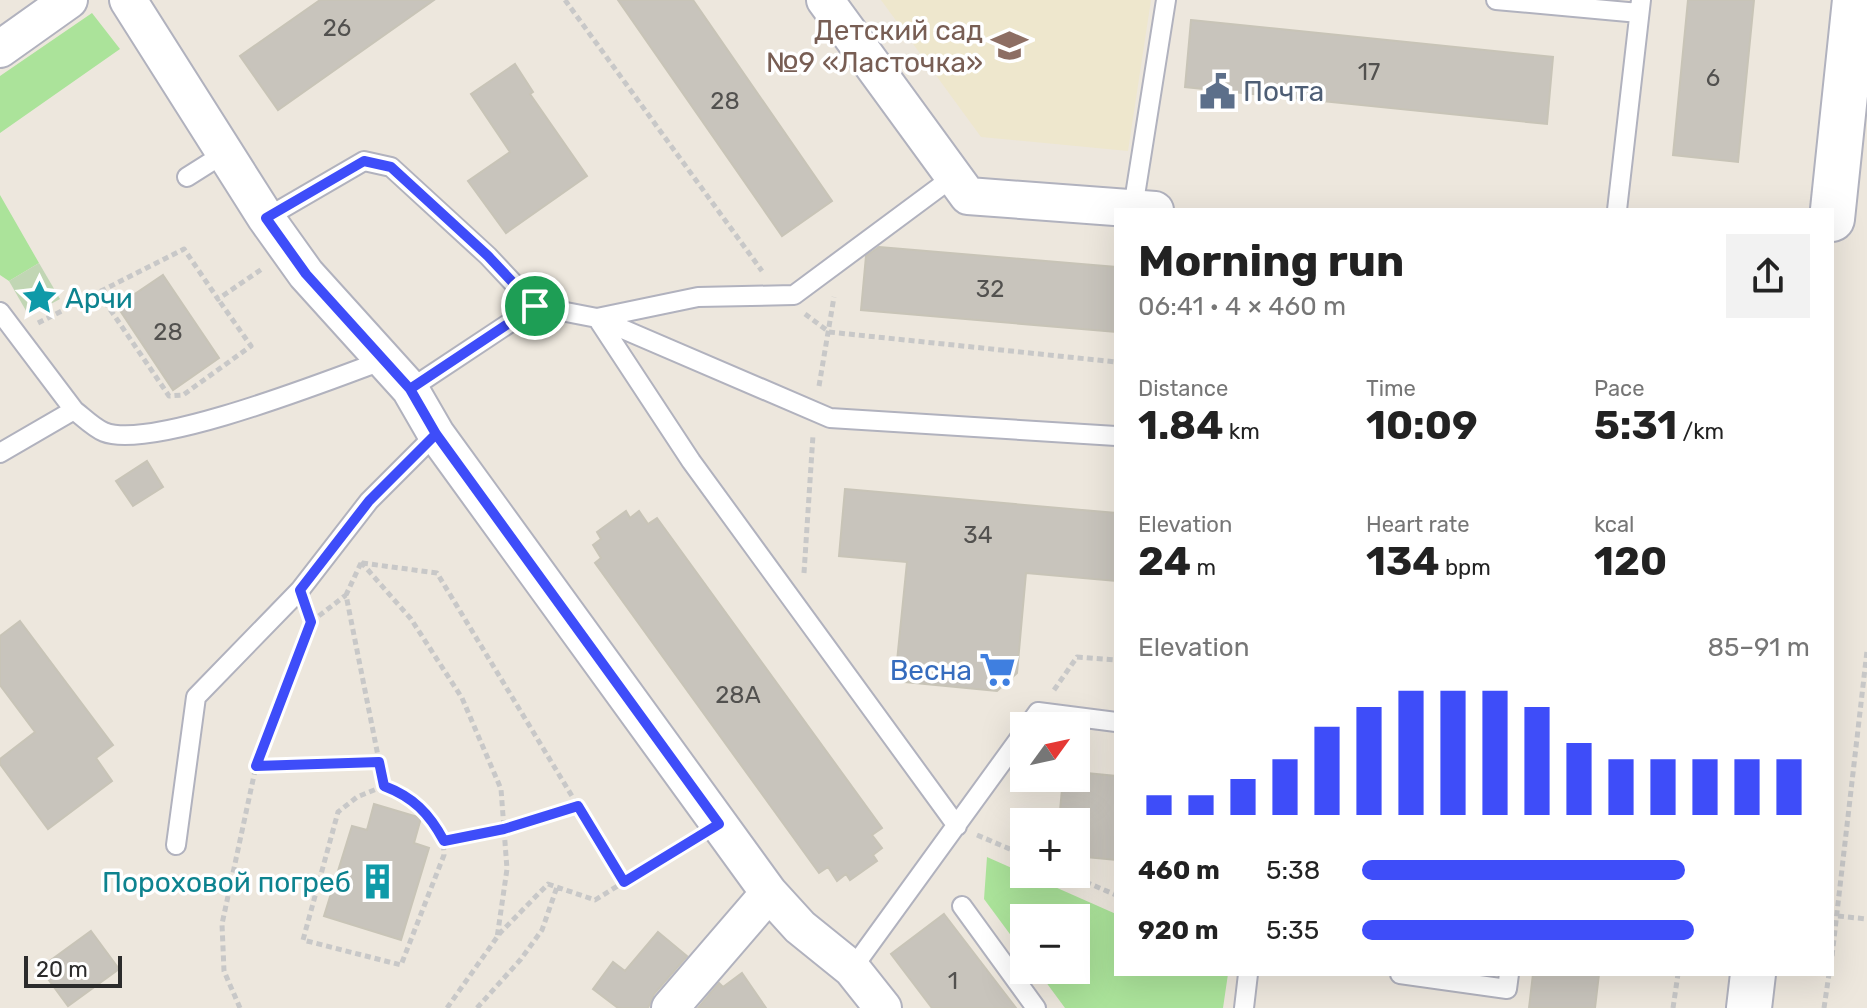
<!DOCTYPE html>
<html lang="en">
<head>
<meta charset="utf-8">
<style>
	:root { --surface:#fff; --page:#f2f2f2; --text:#222; --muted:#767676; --accent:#3e4df9 }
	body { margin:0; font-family:Rubik,sans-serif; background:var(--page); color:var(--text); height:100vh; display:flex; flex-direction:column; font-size:30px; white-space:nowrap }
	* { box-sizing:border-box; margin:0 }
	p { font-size:26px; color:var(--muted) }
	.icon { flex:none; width:44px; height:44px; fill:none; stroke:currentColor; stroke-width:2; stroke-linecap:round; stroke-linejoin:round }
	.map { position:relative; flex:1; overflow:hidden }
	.drawer { position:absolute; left:1114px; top:208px; width:720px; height:768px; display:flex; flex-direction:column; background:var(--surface); border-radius:0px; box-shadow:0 8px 32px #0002 }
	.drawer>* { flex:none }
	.needle { width:52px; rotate:57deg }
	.buttons { position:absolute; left:1010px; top:712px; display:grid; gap:16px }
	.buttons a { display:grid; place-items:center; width:80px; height:80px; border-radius:0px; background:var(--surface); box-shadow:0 8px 32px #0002; font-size:40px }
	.scale { position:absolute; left:24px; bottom:20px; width:98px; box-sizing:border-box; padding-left:8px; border:4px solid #2b2b2b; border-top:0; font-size:22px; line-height:28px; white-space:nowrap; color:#2b2b2b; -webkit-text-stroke:6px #fff; paint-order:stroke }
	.pin { position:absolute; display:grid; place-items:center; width:68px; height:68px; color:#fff; margin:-34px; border:4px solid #fff; border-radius:50%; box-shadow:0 2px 8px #0007 }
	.round { display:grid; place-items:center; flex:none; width:84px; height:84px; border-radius:0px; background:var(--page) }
	.head { display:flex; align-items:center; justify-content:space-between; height:136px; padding:0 24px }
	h1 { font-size:44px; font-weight:700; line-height:60px }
	.figures { display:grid; grid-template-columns:repeat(3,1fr); gap:12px; height:136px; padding:8px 24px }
	.figures div { display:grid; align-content:center }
	.figures b { font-size:40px; font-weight:700 }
	.figures small { font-size:22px; font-weight:400 }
	.figures p { font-size:22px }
	.chart { height:224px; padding:16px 24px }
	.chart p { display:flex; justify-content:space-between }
	.chart svg { width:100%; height:144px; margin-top:8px; stroke:var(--accent); stroke-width:6 }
	ul { padding:0 24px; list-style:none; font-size:26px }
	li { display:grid; grid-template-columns:128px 96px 1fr; align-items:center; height:60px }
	li i { height:20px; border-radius:10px; background:var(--accent) }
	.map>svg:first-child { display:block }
	.education { fill:#eee7cd }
	.green { fill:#abe39a }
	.cemetery { fill:#c1d6b4 }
	.building { fill:#c8c4bc; stroke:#c8c4b7; stroke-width:2 }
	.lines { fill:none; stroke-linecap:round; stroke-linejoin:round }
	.lane-casing { stroke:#b1b2be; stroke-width:22 }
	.street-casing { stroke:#b1b2be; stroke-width:40 }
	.secondary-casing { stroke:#b1b2be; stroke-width:48 }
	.path { stroke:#c8c8c8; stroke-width:5; stroke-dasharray:6 4; stroke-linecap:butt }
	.lane { stroke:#fff; stroke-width:18 }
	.street { stroke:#fff; stroke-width:36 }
	.secondary { stroke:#fff; stroke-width:44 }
	.route-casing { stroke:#fff; stroke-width:16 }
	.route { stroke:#3e4df9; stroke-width:10 }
	.labels { text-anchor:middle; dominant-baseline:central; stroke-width:7; stroke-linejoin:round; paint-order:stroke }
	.number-label { font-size:24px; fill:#52514f }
	.education-label { font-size:28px; fill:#785e54; stroke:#fff; text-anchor:end }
	.service-label { font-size:28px; fill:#4e5e75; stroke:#fff; text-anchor:start }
	.culture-label { font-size:28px; fill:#0d838f; stroke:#fff; text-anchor:start }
	.shop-label { font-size:28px; fill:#366cbe; stroke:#fff; text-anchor:end }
</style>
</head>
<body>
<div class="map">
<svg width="1867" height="1008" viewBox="0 0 1867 1008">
	<rect width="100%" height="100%" fill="#ede7dd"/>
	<path class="education" d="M881 0H1151L1128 151 981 137Z"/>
	<path class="green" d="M92 13 120 49 0 133V76Z
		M0 195 39 263 9 281 0 275Z
		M987 857 1116 914V974H1228L1223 1008H1065L1037 970H1076V918H1024V953L984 899Z"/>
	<path class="cemetery" d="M39 263 60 299 29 316 9 281Z"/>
	<path class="building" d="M320 0H434L278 110 240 56Z
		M618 0H693L832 201 782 236Z
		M1688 0H1754L1738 162 1673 155Z
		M1191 20 1553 57 1547 124 1185 87Z
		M515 64 533 92 530 94 587 176 506 233 468 181 510 152 471 94Z
		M879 247 1116 267V332L861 310 866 256Z
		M163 275 219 358 173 390 117 306Z
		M147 461 163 487 133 506 116 481Z
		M845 489 1116 513V581L1026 573 1017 673 997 691 895 681 907 562 839 556Z
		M626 511 630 518 639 511 648 524 657 518 882 828 872 835 882 848 873 855 877 861 850 880 846 874 837 881 828 867 819 873 595 563 601 558 593 545 601 539 597 532Z
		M20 621 113 745 96 758 112 781 48 829 0 764V759L35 732 0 685V636Z
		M1076 772 1116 776V860L1076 856V822H1059L1063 778H1076Z
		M374 804 421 818 414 843 429 848 401 940 324 916 352 826 367 830Z
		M944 914 1016 1008H932L891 954Z
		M91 931 119 969 68 1006 40 968Z
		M658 932 687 956 654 994 648 1008H618L593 989 613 962 625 971Z
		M742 973 766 1008H698L719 983 723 987Z
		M1533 974H1599L1595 1008H1529Z"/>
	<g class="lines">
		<defs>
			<path id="lane" d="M1496 0 1639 13
				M187 177 225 153
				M1133 208 1166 0
				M1617 210 1641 0
				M266 218 364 161 391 167 488 256 535 306
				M0 312 74 410
				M597 318 691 461 957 826
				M597 318 830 418 1116 436
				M410 389 535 306 597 318 698 297 794 295 953 177
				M0 453 74 410C83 417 94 428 104 432 151 451 332 379 384 360
				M1028 726 1038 712 1116 722
				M176 845 196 697 300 590 369 501 436 434
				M962 906 1036 1008
				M852 969 1024 732
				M1400 974 1507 989 1509 974
				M1244 1008 1248 974"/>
			<path id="street" d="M128 0 266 218 306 274 410 389 436 434 769 893 800 927 852 969 883 1008
				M825 0 968 196 1155 210
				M0 49 69 0
				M670 1008 769 893"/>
			<path id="secondary" d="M1832 219 1855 0
				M1749 1008 1753 974"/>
		</defs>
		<use href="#lane" class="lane-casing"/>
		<use href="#street" class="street-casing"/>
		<use href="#secondary" class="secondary-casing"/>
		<path class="path" d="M565 0 762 271
			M99 293 169 396 183 395 251 346 218 299
			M805 314 829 332 1116 362
			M38 323 184 249 218 299 262 269
			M819 386 834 297
			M361 562 411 619 462 698 501 789 507 869 497 938
			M361 563 346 595 384 786 357 797 338 812 303 940 401 965 444 855C444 820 414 797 384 786
			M362 563 437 573 624 882
			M804 573 813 435
			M311 622 346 595
			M1054 690 1077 657 1116 660
			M256 766 379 762
			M977 835 1024 855
			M444 841 504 829 578 806
			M1067 874 1116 895
			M1838 916 1867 919
			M1832 956 1867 651
			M240 1008 224 971 222 924 256 766 311 622 309 615
			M447 1008 500 933 548 884 595 900 690 841
			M477 1008 521 959 542 930 557 887
			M1673 1008 1678 974
			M1824 1008 1829 974"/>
		<use href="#lane" class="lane"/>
		<use href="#street" class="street"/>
		<use href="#secondary" class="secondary"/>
	</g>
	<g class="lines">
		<defs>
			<path id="route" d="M535 306 488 256 391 167 364 161 266 218 306 274 410 389 436 434 369 501 300 590 311 622 256 766 379 762 384 786C413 797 429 813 444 841L504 829 578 806 624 882 719 824 436 434 410 389 535 306"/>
		</defs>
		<use href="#route" class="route-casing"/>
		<use href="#route" class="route"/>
	</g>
	<defs>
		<symbol id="school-bare" viewBox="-9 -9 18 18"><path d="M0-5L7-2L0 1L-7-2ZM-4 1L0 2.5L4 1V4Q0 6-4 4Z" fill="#8d6e63" stroke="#fff" stroke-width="2.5" paint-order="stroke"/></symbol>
		<symbol id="civic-bare" viewBox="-9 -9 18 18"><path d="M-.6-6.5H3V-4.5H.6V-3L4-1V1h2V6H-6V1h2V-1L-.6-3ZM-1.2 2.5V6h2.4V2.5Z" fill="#5c6f8a" stroke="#fff" stroke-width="2.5" paint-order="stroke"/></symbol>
		<symbol id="sight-bare" viewBox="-9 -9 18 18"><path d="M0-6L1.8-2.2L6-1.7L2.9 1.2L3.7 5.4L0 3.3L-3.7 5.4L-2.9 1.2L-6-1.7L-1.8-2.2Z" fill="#0f9aa8" stroke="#fff" stroke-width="2.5" paint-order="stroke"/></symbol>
		<symbol id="supermarket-bare" viewBox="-9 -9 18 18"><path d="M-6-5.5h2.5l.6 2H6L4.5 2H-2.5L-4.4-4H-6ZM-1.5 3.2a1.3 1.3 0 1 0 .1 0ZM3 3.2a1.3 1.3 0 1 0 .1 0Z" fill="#3f7fe0" stroke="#fff" stroke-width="2.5" paint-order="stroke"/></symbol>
		<symbol id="building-bare" viewBox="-9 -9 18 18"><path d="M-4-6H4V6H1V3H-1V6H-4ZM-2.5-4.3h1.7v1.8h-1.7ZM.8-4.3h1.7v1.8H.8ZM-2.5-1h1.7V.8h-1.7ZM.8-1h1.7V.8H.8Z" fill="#0f9aa8" stroke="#fff" stroke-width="2.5" paint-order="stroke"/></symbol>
	</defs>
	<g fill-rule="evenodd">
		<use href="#school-bare" x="984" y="20" width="51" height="51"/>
		<use href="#civic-bare" x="1192" y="66" width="51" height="51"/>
		<use href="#sight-bare" x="14" y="272" width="51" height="51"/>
		<use href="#supermarket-bare" x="972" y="644" width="51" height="51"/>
		<use href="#building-bare" x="352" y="856" width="51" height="51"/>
	</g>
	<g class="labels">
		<g class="number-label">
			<text x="337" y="28">26</text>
			<text x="1369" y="72">17</text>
			<text x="1713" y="78">6</text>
			<text x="725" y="101">28</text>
			<text x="990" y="289">32</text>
			<text x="168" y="332">28</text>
			<text x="978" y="535">34</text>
			<text x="738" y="695">28А</text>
			<text x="953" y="981">1</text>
		</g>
		<g class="education-label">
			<text x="983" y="30">Детский сад<tspan x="983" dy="32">№9 «Ласточка»</tspan></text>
		</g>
		<g class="service-label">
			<text x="1243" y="91">Почта</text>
		</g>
		<g class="culture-label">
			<text x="65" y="298">Арчи</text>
			<text x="351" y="882" text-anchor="end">Пороховой погреб</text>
		</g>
		<g class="shop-label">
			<text x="972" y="670">Весна</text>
		</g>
	</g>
</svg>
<div class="buttons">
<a><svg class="needle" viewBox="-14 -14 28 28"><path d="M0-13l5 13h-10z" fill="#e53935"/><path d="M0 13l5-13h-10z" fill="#767676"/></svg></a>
<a>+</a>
<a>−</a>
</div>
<div class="scale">20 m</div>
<div class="pin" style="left:535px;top:306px;background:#1e9e55"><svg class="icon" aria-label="arrive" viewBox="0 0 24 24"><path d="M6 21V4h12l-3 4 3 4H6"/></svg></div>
<section class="drawer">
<div class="head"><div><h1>Morning run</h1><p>06:41 · 4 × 460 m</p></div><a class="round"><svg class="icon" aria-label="share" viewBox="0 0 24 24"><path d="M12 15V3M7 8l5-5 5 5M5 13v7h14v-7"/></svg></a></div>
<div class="figures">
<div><p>Distance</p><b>1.84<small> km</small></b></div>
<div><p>Time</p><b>10:09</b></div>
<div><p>Pace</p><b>5:31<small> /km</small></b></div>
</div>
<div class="figures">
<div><p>Elevation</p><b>24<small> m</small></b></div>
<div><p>Heart rate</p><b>134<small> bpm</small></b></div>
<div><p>kcal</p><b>120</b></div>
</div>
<div class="chart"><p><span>Elevation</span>85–91 m</p>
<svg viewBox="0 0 160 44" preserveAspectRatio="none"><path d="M5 44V38M15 44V38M25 44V33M35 44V27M45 44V17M55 44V11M65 44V6M75 44V6M85 44V6M95 44V11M105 44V22M115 44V27M125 44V27M135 44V27M145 44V27M155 44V27"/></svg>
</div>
<ul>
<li><b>460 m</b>5:38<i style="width:72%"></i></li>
<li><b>920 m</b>5:35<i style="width:74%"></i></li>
</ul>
</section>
</div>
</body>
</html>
